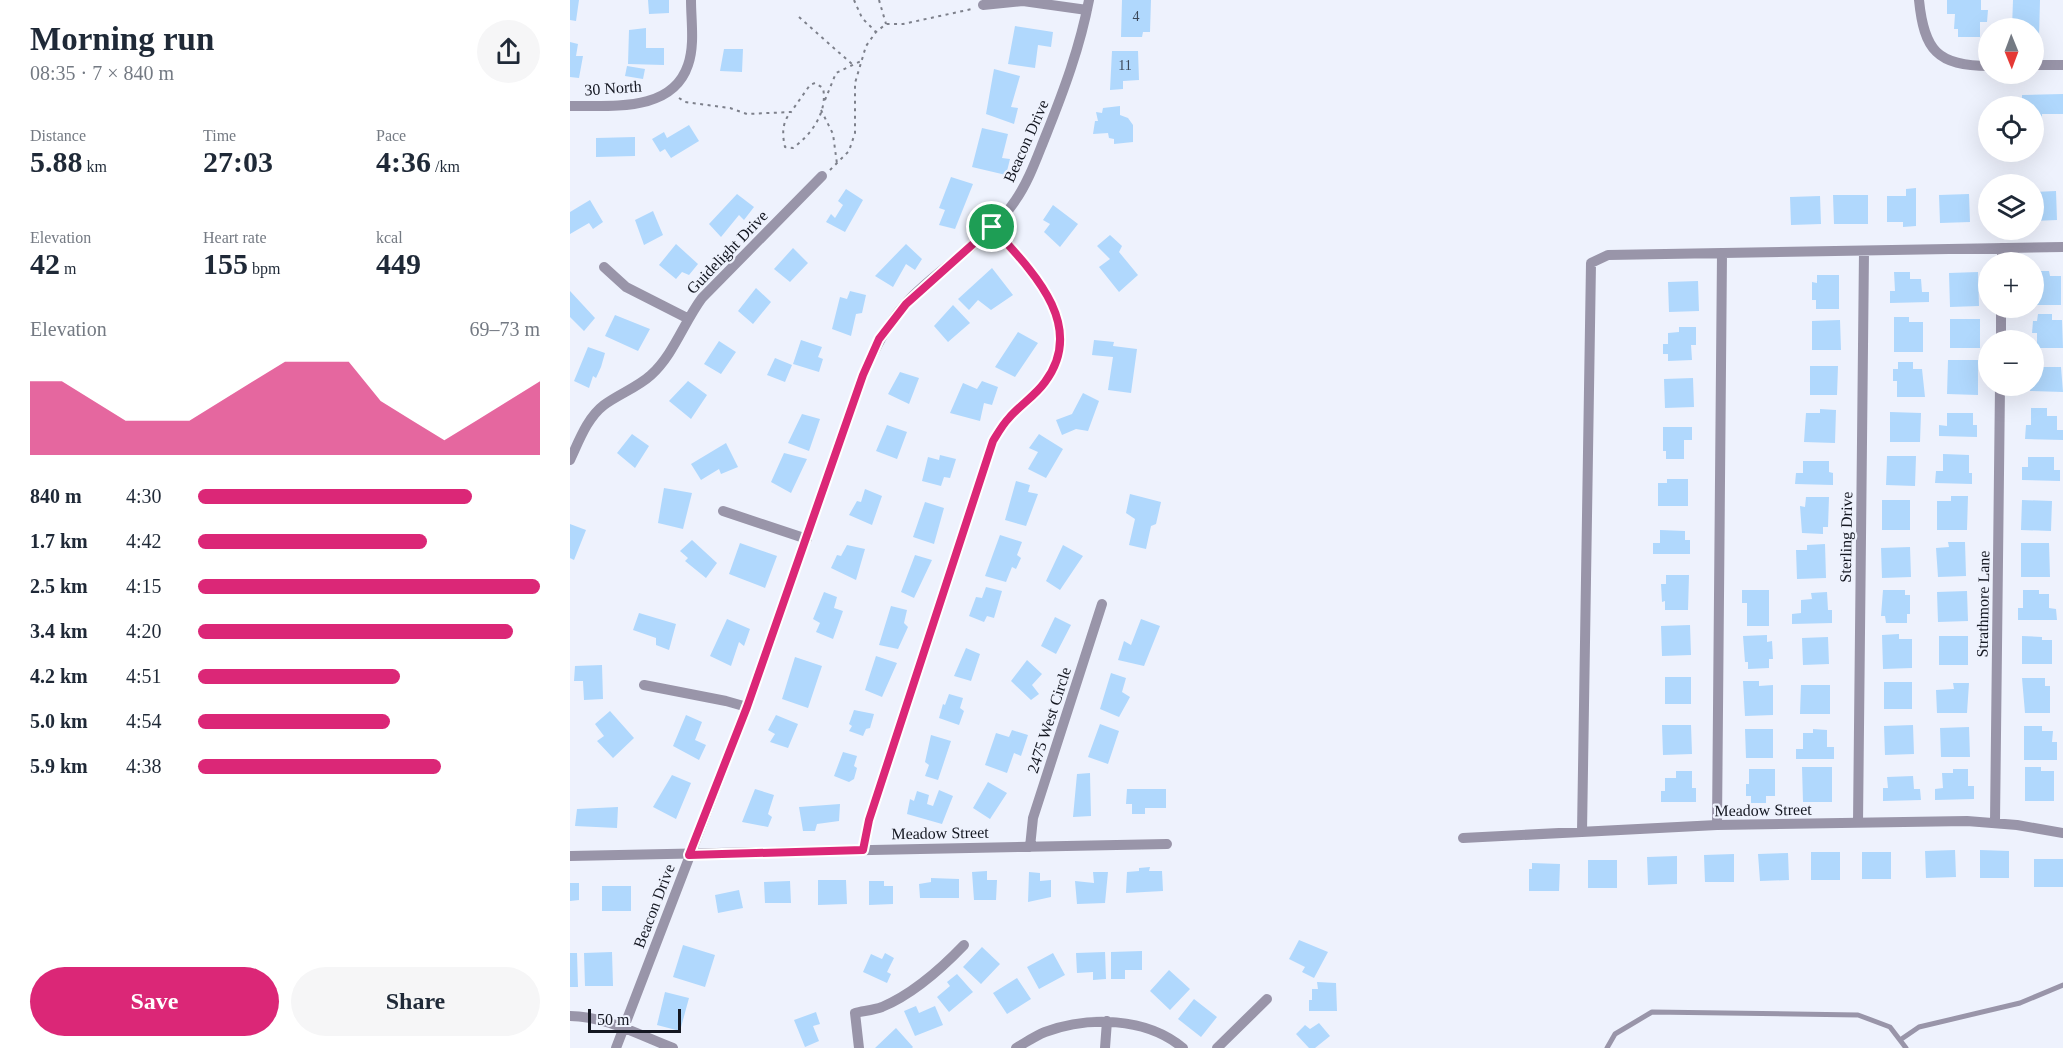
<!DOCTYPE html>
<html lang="en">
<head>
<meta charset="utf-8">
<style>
	:root { --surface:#fff; --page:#f6f6f7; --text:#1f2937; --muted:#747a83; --accent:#db2777 }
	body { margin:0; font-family:Georgia,serif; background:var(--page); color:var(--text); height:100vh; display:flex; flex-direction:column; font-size:22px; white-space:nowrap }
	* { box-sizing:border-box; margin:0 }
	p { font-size:20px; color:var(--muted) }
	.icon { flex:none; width:33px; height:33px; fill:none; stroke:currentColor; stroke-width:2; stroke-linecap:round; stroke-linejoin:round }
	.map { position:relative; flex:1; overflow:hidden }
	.sheet { display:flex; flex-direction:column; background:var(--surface); width:570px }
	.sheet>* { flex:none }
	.needle { width:39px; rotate:179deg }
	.fabs { position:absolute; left:1408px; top:18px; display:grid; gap:12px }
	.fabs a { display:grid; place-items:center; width:66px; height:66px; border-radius:50%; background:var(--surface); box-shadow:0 6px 24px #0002; font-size:30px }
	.scale { position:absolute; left:18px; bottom:15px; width:93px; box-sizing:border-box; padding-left:6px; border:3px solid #141721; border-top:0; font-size:16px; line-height:21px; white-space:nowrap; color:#141721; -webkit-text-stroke:4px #eef2fd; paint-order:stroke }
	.pin { position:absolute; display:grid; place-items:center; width:51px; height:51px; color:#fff; margin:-26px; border:3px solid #fff; border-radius:50%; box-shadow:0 2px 6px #0007 }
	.round { display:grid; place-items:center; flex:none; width:63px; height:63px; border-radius:32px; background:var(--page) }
	.overview { display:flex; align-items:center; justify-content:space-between; height:102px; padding:0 30px }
	h1 { font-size:33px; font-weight:700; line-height:45px }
	.stats { display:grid; grid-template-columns:repeat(3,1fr); gap:9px; height:102px; padding:6px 30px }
	.stats div { display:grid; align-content:center }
	.stats b { font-size:30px; font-weight:700 }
	.stats small { font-size:16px; font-weight:400 }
	.stats p { font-size:16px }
	.chart { height:168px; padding:12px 30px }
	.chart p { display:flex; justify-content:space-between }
	.chart svg { width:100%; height:108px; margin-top:6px; fill:var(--accent); opacity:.7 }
	.button { display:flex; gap:12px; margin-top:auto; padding:12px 30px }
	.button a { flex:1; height:69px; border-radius:36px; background:var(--accent); color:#fff; font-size:24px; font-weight:700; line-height:69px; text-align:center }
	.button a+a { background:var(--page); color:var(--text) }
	ul { padding:0 30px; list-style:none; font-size:20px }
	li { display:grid; grid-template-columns:96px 72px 1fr; align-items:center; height:45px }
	li i { height:15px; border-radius:8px; background:var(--accent) }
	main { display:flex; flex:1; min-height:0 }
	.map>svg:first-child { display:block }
	.building { fill:#b0d8fd }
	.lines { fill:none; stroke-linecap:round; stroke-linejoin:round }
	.path { stroke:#7d808b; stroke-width:2; stroke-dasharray:3 4.5; stroke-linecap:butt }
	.lane { stroke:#9995a9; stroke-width:5 }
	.street { stroke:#9995a9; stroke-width:10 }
	.route-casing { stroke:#fff; stroke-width:12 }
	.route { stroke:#db2777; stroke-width:8 }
	.labels { text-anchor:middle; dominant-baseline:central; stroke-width:4.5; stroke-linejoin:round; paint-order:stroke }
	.number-label { font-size:14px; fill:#3b4758 }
	.street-label { font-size:16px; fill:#141721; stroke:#eef2fd }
</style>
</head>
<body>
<main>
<section class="sheet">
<div class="overview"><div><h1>Morning run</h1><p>08:35 · 7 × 840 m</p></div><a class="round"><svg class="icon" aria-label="share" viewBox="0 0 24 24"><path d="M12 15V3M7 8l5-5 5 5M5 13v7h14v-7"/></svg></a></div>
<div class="stats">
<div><p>Distance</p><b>5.88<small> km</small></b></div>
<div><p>Time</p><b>27:03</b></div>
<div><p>Pace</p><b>4:36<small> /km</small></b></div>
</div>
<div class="stats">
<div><p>Elevation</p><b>42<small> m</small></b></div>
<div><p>Heart rate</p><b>155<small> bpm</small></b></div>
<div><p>kcal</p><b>449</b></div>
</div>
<div class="chart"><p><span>Elevation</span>69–73 m</p>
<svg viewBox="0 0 160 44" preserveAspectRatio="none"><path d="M0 44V14L10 14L20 22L30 30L40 30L50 30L60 22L70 14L80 6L90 6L100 6L110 22L120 30L130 38L140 30L150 22L160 14V44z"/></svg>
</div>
<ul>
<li><b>840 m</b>4:30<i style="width:80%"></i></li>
<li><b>1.7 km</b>4:42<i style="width:67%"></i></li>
<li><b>2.5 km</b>4:15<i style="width:100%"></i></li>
<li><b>3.4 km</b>4:20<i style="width:92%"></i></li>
<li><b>4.2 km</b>4:51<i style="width:59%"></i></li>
<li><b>5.0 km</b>4:54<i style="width:56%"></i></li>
<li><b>5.9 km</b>4:38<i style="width:71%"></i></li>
</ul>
<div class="button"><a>Save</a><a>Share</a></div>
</section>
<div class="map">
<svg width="1493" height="1048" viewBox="0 0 1493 1048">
	<rect width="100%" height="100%" fill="#eef2fd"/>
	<path class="building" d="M0 0H9L6 21 0 20Z
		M78 0H99V13L79 14Z
		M552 0H581L580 32H573L572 37H551Z
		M1377 0H1411V10H1418L1417 22H1410V37H1388V29H1384L1385 14H1377Z
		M1443 0H1470L1469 38 1464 37V28H1442Z
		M445 26 483 32 481 47 468 45 465 68 438 64Z
		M76 28V48H94V65L58 64 59 30Z
		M0 42 8 44 6 56H13L9 78 0 77Z
		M154 49H173L172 72 150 71Z
		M542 51H568L569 80 553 81V89L540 90Z
		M57 66 75 69 73 79 55 76Z
		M424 69 450 76 441 107 448 108 444 124 416 114Z
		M1493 94V114H1472V121H1464V106H1452V95Z
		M550 106V115L558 118 563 125V142L544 144V139L539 138 538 133 523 134 525 121H528L526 112 532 113 533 108Z
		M119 125 129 141 101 158 95 149 90 152 82 139 94 132 97 138Z
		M412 128 438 134 432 158 440 159 436 175 402 167Z
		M65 137V156L26 157V138Z
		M381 177 403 184 385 229 369 225 375 210 369 208Z
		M1346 188V226L1333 227V222H1317V196H1336V189Z
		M276 189 293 200 275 232 256 222 261 214 265 218 273 205 268 201Z
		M1486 191 1487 220 1464 221V192Z
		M167 194 184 207 174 220 169 215 151 237 139 224Z
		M1399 194 1400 222 1370 223 1369 195Z
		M1263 195H1298V224H1264Z
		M1250 196 1251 224 1221 225 1220 197Z
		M20 200 33 222 23 229 19 223 0 234V212Z
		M483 205 508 224 490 247 474 232 480 224 473 220Z
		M83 211 93 235 74 245 65 220Z
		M540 235 552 246 549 252 568 275 549 292 529 267 540 259 527 246Z
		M106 244 128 264 119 275 112 272 106 279 89 265Z
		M336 244 352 259 345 270 336 264 323 287 305 276Z
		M223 248 238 263 220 282 204 269Z
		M422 268 443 295 421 310 408 300 399 310 388 299Z
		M1464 271H1479L1480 276H1491V305H1464Z
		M1324 272H1340V279H1351L1352 292H1359V302L1320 303V291H1325Z
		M1408 272 1409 306 1380 307 1379 273Z
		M1247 275H1269V309H1246V300H1242V282L1247 283Z
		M1128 281 1129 311 1099 312 1098 282Z
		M186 288 201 302 183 324 168 311Z
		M0 291 25 318 14 331 0 317Z
		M280 291 296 295 292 313 286 314 281 336 262 329 270 297 277 299Z
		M383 305 400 323 378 342 364 326Z
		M1468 314H1482V320H1492L1493 348H1467V333H1462L1463 321H1467Z
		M45 315 80 329 68 351 35 336Z
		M1324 317H1339V322H1353V352H1324Z
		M1380 319H1410V348H1380Z
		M1270 320 1271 350H1242V321Z
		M1109 327H1126V345H1121L1122 360 1098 361V354H1093V344H1098V333L1109 332Z
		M448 332 468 343 445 377 425 367Z
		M231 340 252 347 248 357 253 359 249 372 223 364Z
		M524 340 544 342 543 346 567 349 561 393 538 390 543 357 522 355Z
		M149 341 166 352 151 374 134 364Z
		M18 347 35 353 31 367 26 378 23 376 19 388 4 381Z
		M205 358 222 365 215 382 197 375Z
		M1378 360H1408V395L1377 394Z
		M1328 362H1343V369H1352L1355 397H1327V381H1323V369H1328Z
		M1240 366H1268L1267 395H1240Z
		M1465 367H1491L1493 392 1460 391V386H1464Z
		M330 372 349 378 339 404 318 394Z
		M1123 378 1124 407 1095 408 1094 379Z
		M118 381 137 395 121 419 99 401Z
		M412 381 428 387 422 405 414 403 410 421 380 413 393 383 407 389Z
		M513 393 529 401 518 431 506 429 492 435 486 420 502 414Z
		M1461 408H1477V416H1487V430H1493V440L1455 439 1456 425H1461Z
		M1250 409 1266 410 1265 443 1234 442 1236 413H1250Z
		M1320 412 1351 413 1350 442H1320Z
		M1377 413H1403V425H1407V437L1369 436V425L1377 426Z
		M232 414 250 419 239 451 218 443Z
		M317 425 337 432 327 459 306 451Z
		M1093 427H1122V440H1114V459H1096V451H1093Z
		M62 434 79 446 65 468 47 453Z
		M469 434 493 449 476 478 458 469 468 452 459 448Z
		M156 443 168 467 151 474 149 469 131 480 121 464Z
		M214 453 237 459 221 493 201 482Z
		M1373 454 1399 455V473H1402V484L1365 483 1366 471H1373Z
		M370 455 386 459 380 478 374 477 371 486 352 481 358 457 369 460Z
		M1317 456H1346L1345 486 1316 485Z
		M1458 457H1484V470H1490V481L1452 480V467H1458Z
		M1233 461H1259V472L1263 473V485L1225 484 1226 473H1233Z
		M1097 479H1118V506H1088V483H1097Z
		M446 481 460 485 458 492 468 494 456 526 435 520Z
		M94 488 122 493 113 529 88 523Z
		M295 489 312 496 302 525 279 515 287 501 291 502Z
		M560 494 591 502 586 524 581 526 576 549 559 545 565 519 556 513Z
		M1381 496H1398L1397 530H1367V501H1381Z
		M1236 497H1259L1258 527H1253V534L1232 533 1230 506 1235 507Z
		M1312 500H1340V530H1312Z
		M1452 500 1482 501 1481 531 1451 530Z
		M355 502 374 508 364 544 343 537Z
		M0 524 16 530 4 560 0 558Z
		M1090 530 1115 531V540H1120V554H1083V543H1090Z
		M430 535 452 542 447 555 451 558 446 569 442 567 436 582 415 576Z
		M122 540 147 563 136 578 115 561 118 558 110 551Z
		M1378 542H1395L1396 576 1368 577 1366 548 1379 547Z
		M170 543 207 556 195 588 159 574Z
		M1451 543H1479L1480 577H1451Z
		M1255 544 1256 578 1227 579 1226 550H1237V545Z
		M277 545 295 549 286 580 261 568 267 555 271 556Z
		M493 545 513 556 490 590 476 581Z
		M1340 547 1341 577 1312 578 1311 548Z
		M345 555 362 560 344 598 331 592Z
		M1096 575H1119L1118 610H1095V601L1092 602 1091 584H1096Z
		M416 587 432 591 424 618 417 616 414 622 399 616 406 597 412 598Z
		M1172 590H1199V626H1177V603H1172Z
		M1313 590H1335V595H1340V614H1337V623H1316L1315 616H1311Z
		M1453 590H1469V594H1479V608L1486 609 1487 620H1448V608H1453Z
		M1397 591 1398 621 1368 622 1367 592Z
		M254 592 267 597 264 608 273 611 263 639 246 632 250 623 243 619Z
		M1257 592 1258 610H1262V623L1222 624V614L1231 613V600L1242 599 1241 593Z
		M321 606 337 610 334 623 338 627 328 649 309 645Z
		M69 613 106 624 99 650 86 645V638L63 630Z
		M485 617 501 625 486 654 471 646Z
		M157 619 180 629 174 646 169 642 161 666 140 656Z
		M571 619 590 626 574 666 548 660 554 641 561 645Z
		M1120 625 1121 655 1092 656 1091 626Z
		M1329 634V639H1342V668L1313 669 1312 635Z
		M1197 635V642L1202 641 1203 659H1199V668L1178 669V662H1175L1173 636Z
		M1369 636H1398V665H1369Z
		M1452 636 1472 637V640H1482V664H1452Z
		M1258 637 1259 664 1233 665 1232 638Z
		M396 648 410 654 401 681 384 676Z
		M306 656 327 663 312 697 295 690Z
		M225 657 252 666 238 708 212 699Z
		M457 660 472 674 462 685 469 694 461 700 441 681Z
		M32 665 33 699 14 700 13 681H4L5 666Z
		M541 673 556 678 552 692 560 697 549 717 530 709Z
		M1095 677H1121V704H1095Z
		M1452 678H1475V686H1480V713H1455Z
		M1173 681H1189V686L1203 685V715L1175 716Z
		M1314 682H1342V709H1314Z
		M1383 683H1399L1397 713H1367L1366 690 1384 689Z
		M1231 685H1260V714H1230Z
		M379 694 393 698 390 708 394 711 389 725 369 718 373 704 375 705Z
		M284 710 304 714 300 728 296 729 293 736 279 731 282 726 279 724Z
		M40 711 64 738 43 758 27 741 34 736 25 724Z
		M116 715 132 722 125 740 136 745 129 760 103 746Z
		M206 715 228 724 218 748 200 742 205 734 198 730Z
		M530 724 549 731 538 764 518 757Z
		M1092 725H1121L1122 754 1093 755Z
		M1343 725 1344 754 1315 755 1314 726Z
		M1454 726H1472V731H1483L1482 742H1487V760H1454Z
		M1399 727 1400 757H1371L1370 728Z
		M1175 729H1203V758H1176Z
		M1243 729 1257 730V747H1264V759H1226V749H1233V733H1243Z
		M442 730 458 735 451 756 444 753 437 773 415 765 426 733 439 737Z
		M361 735 381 741 368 780 355 776 359 765 355 762Z
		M273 752 287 756 284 766 287 768 284 779 279 782 264 776Z
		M1232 767H1262V802H1233Z
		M1455 767H1471V771H1484V801H1455Z
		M1179 769H1205V796H1196V803H1181V796H1176V784H1179Z
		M1383 769H1398V786H1404V799L1365 800V789L1373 788 1372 773H1383Z
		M1106 771H1122V788H1126V802H1091V791H1095V778H1106Z
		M520 773 521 816 503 817 507 774Z
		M102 775 121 783 106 819 83 807Z
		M1343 776 1344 789H1350L1351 800 1313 801V788H1318L1317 777Z
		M418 782 437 793 420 819 403 808Z
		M185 789 204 795 198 814 202 817 198 827 172 822Z
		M557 789H596V808H575V814H562V804H556Z
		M369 790 383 796 372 824 337 814 340 799 344 801 347 791 359 795 357 804 363 806Z
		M270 804 269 821 247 824 245 831H233L229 807Z
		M48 807 47 828 5 826 7 809Z
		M1385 850 1386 877 1356 878 1355 851Z
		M1410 850 1439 851V878H1410Z
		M1241 852H1270V880H1241Z
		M1292 852H1321V879H1292Z
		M1218 853 1219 880 1190 881 1188 854Z
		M1164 854V882H1135L1134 855Z
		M1107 856V884L1078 885 1077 857Z
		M1464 859H1493V887H1464Z
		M1018 860H1047V888H1018Z
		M962 863 990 864 989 891H959V869H962Z
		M580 867 579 871H592L593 891 556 893 557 872 569 871V868Z
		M417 871V880H427L426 900H404L402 872Z
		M459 872 470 873V881L481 880V897L458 902Z
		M523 872H538L535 903 507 904 505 881 524 883Z
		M361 878 389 879V898H350L349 884 361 882Z
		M248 880H276L277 904 248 905Z
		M220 881 221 903H195L194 882Z
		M299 881H314V886H323V904L299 905Z
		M0 883H9V900L0 901Z
		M32 886H61V911H32Z
		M169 890 173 908 148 913 145 895Z
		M729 940 758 952 744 978 732 972 735 967 719 959Z
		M113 945 145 955 135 987 103 977Z
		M412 947 430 964 411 984 393 967Z
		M572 951V970H555V979H541V952Z
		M42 952 43 986H15L14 953Z
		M535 952 536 979 523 980V972L507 973 506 953Z
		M0 953H7L8 987H0Z
		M315 953 324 958 317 972 321 974 317 983 293 972 301 954 312 959Z
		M483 953 495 975 469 989 457 967Z
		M599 970 620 989 600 1010 580 991Z
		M387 974 403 992 379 1012 367 997 380 986 377 982Z
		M447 978 461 999 437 1014 423 993Z
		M747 982 766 983 767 1011H739V1000H742V989H748Z
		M95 992 119 998 110 1031 87 1025Z
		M624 999 647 1017 631 1037 608 1019Z
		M346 1006 349 1013 365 1006 373 1025 345 1036 334 1011Z
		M246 1012 250 1024 243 1026 249 1041 235 1047 224 1020Z
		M749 1023 760 1036 745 1048H739L726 1034 735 1025 740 1029Z
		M326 1028 343 1047 342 1048H305Z"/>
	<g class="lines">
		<path class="path" d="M284 0 292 18 306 32
			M309 0 316 24
			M229 17 283 65
			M109 98 115 102 160 108 177 114 221 112C212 122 212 134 215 147L223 148C241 135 258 112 253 88L245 83 240 85 221 112
			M255 100 266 73 291 61
			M251 110 263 134 267 164
			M260 170 279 151 285 133V83L296 46 306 32 316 24H333L402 9"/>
		<path class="lane" d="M1330 1040 1349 1027 1450 1003 1493 985
			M1037 1048 1045 1034 1082 1012 1288 1015 1320 1027 1336 1048"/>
		<path class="street" d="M1349 0C1354 50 1367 66 1419 66
			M413 5 453 1 517 10
			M1464 65H1493
			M0 106C41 105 102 113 118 65 125 45 121 21 121 0
			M1432 262V248
			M34 267 56 287 117 318
			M1431 340V308
			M0 460C9 441 17 418 34 405 49 394 68 387 81 375 104 354 114 322 132 298L252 176
			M153 511 237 539
			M74 685 156 701 177 707
			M1425 822 1430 386
			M1288 823 1294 251
			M1147 825 1152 253
			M1012 832 1021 263 1038 255 1493 247
			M893 838 1147 825 1397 821 1447 825 1493 833
			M460 847 463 818 532 604
			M293 850 299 820 423 441C428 433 433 424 439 418 450 405 465 396 475 382 518 324 460 269 422 227
			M0 856 597 844
			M0 1016C35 1016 71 1036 103 1048
			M46 1048 177 707 293 375C305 349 316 326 335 304 368 267 417 243 445 201 459 181 467 157 476 135 494 90 510 47 519 0
			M289 1048 285 1013C293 1011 304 1010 312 1007 343 994 371 969 394 945
			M446 1048C455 1043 465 1036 475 1032 518 1016 576 1017 613 1048
			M535 1048 537 1021
			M647 1048 697 999"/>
	</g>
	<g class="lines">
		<defs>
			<path id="route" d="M422 227C460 269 518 324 475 382 465 396 450 405 439 418 433 424 428 433 423 441L299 820 293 850 119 855 177 707 293 375 309 339 336 304Z"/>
		</defs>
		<use href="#route" class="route-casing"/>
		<use href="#route" class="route"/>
	</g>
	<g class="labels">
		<g class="number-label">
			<text x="566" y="16">4</text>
			<text x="555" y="65">11</text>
		</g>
		<g class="street-label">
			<text transform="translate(43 88) rotate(-4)">30 North</text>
			<text transform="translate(456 141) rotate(-66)">Beacon Drive</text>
			<text transform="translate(157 252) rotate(-46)">Guidelight Drive</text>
			<text transform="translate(1276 537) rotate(-89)">Sterling Drive</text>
			<text transform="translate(1413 604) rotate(-89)">Strathmore Lane</text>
			<text transform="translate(479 720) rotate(-72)">2475 West Circle</text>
			<text transform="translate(1193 810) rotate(-1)">Meadow Street</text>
			<text transform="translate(370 833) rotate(-1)">Meadow Street</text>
			<text transform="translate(84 906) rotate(-69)">Beacon Drive</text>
		</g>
	</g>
</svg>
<div class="fabs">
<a><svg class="needle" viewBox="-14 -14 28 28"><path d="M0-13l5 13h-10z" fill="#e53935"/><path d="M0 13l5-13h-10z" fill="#747a83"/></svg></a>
<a><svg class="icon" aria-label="locate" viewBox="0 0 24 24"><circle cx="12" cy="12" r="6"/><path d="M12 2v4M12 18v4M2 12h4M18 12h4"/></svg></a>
<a><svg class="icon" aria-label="layers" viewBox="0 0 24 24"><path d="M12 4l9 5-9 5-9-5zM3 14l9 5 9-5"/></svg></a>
<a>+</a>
<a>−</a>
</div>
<div class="scale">50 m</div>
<div class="pin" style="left:422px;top:227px;background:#1e9e55"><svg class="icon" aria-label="arrive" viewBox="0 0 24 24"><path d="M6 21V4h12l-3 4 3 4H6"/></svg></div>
</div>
</main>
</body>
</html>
